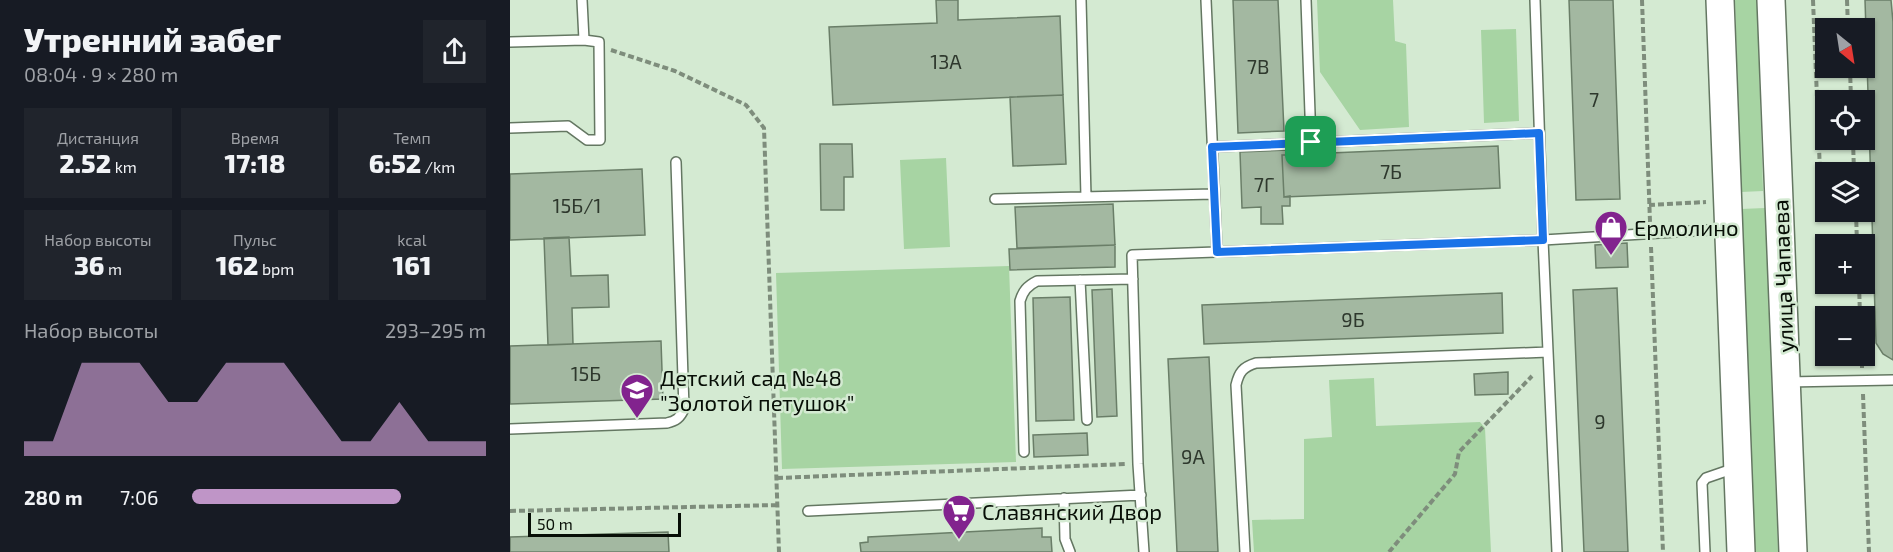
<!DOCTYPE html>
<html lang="ru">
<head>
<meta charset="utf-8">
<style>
	:root { --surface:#171b24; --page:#20242c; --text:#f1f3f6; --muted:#9ea1a6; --accent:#bf95c7 }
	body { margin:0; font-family:"Exo 2",sans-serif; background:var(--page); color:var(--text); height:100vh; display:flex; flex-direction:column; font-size:22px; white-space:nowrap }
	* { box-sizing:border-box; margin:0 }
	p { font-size:20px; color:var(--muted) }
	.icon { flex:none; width:33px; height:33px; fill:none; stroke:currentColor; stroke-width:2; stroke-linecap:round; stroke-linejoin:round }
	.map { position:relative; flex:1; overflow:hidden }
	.details { display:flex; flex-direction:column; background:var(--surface); width:510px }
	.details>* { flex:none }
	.needle { width:39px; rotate:150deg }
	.fabs { position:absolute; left:1305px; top:18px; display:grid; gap:12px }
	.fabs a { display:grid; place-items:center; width:60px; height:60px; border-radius:0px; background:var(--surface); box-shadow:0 2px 4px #0004; font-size:30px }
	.scale { position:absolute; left:18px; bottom:15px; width:153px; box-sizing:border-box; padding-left:6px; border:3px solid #070e06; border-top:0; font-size:16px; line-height:21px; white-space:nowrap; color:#070e06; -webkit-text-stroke:4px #d4ead2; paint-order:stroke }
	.pin { position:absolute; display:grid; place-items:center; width:51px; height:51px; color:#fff; margin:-26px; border-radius:12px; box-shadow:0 3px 9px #0006 }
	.round { display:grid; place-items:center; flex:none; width:63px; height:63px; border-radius:0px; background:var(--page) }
	.summary { display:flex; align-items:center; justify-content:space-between; height:102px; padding:0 24px }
	h1 { font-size:33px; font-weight:800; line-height:45px }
	.stats { display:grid; grid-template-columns:repeat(3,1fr); gap:9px; height:102px; padding:6px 24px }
	.stats div { display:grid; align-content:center; border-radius:0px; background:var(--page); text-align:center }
	.stats b { font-size:26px; font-weight:800 }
	.stats small { font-size:16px; font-weight:400 }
	.stats p { font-size:16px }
	.chart { height:168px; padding:12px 24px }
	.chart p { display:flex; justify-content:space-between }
	.chart svg { width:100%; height:108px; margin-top:6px; fill:var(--accent); opacity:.7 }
	ul { padding:0 24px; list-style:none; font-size:20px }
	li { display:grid; grid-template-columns:96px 72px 1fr; align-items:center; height:45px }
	li i { height:15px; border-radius:8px; background:var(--accent) }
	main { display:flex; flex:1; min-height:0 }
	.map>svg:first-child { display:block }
	.green { fill:#a7d4a3 }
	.building { fill:#a3b8a1; stroke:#6a7e68; stroke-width:1.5 }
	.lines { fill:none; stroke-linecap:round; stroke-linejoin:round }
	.lane-casing { stroke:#647762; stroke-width:12 }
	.secondary-casing { stroke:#647762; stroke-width:30 }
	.path { stroke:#7e8d7c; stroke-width:4; stroke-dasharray:6 3; stroke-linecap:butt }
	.lane { stroke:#fff; stroke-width:9 }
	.secondary { stroke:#fff; stroke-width:27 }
	.route-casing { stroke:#fff; stroke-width:12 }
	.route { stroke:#1a73e8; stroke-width:8 }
	.labels { text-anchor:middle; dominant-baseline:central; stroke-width:5; stroke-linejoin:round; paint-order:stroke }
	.number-label { font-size:20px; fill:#2e382d }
	.poi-label { font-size:22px; fill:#070e06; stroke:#d4ead2; text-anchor:start }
	.street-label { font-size:22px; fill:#070e06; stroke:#d4ead2 }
</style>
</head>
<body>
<main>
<section class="details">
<div class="summary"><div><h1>Утренний забег</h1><p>08:04 · 9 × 280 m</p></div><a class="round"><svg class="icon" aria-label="share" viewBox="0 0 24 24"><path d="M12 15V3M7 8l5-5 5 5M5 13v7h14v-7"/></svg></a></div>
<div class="stats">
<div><p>Дистанция</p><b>2.52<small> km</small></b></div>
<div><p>Время</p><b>17:18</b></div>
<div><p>Темп</p><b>6:52<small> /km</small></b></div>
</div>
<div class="stats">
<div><p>Набор высоты</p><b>36<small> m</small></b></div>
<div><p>Пульс</p><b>162<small> bpm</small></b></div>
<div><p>kcal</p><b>161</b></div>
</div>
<div class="chart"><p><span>Набор высоты</span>293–295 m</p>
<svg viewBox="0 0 160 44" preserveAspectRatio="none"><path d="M0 44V38L10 38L20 6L30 6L40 6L50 22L60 22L70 6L80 6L90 6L100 22L110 38L120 38L130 22L140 38L150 38L160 38V44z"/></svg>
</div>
<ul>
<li><b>280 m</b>7:06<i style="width:71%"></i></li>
</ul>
</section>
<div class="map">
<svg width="1383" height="552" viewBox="0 0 1383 552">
	<rect width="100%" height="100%" fill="#d4ead2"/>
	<path class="green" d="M807 0H883L885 41 896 44 899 127 850 130 810 72Z
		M1225 0H1247L1253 191 1231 192Z
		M1006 29 1009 121 974 123 971 30Z
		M436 158 440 247 394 249 390 160Z
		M1255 208 1268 552H1245L1231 209Z
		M499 266 506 462 272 469 266 273Z
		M864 378 866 426 970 422 975 428 981 552H744L742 520 794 519V439L822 437 819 380Z"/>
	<path class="building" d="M426 0H448V20L550 16 553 95 323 105 319 27 427 23Z
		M723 0H768L774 131 728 133Z
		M1059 0H1103L1110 199 1066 200Z
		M1355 0H1381L1383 22V360L1373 354 1366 343Z
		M553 95 556 164 503 166 500 97Z
		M310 144H342L343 177H334V210H311Z
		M988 146 990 188 774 197 772 155Z
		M778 150V155H772L774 197 780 196V206H772L773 224H751V207L732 208 730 152Z
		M132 169 135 235 0 240V174Z
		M603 204 605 245 507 248 505 207Z
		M59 237 61 276 98 275 99 307 62 308 63 344 38 345 34 238Z
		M1117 243 1118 267 1086 268 1085 245Z
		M605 245V267L500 270 499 249Z
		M1107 288 1118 552H1074L1063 290Z
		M602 289 607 416 587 417 582 290Z
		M992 293 993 333 694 344 692 305Z
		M560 297 564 420 526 421 523 298Z
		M151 341 153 399 0 404V346Z
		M699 357 708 552H667L658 359Z
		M998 372V394L965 395 964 374Z
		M577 433 578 455 524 457 523 435Z
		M532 528V537H541L542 552H351L350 543 358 542V537Z
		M158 532 159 552H0V537Z"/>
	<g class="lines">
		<defs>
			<path id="lane" d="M571 0 576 197
				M696 0 707 252
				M796 0 801 142
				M1025 0 1033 240 1216 229
				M0 42 74 40
				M0 128 58 126 77 140H90L89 42 74 40 72 0
				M702 147 1029 133
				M485 199 704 194
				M570 280 577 420
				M1277 382 1383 380
				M0 429 157 423C166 421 170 418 174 409L166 162
				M514 452 510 301C513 291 517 286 527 281L623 279
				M554 498 555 539 560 552
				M298 511 631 495
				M634 552 628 464 622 255 1033 240 1047 552
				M735 552 726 385C729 372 733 367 746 363L1038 352
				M1195 552 1192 483 1196 478 1225 468"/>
			<path id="secondary" d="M1210 0 1231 552
				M1261 0 1283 552"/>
		</defs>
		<use href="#lane" class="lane-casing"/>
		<use href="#secondary" class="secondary-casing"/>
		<path class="path" d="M1132 0 1140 222
			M1303 0 1311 196 1316 195
			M1337 0 1338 28
			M101 50 165 71 236 105 254 128 269 552
			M1340 68 1341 100
			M1343 140 1344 172
			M1139 205 1196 202
			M1346 212 1347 244
			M1141 247 1153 552
			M1349 284 1350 316
			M1352 356V368
			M1353 394 1359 552
			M267 478 616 464
			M0 511 268 505
			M879 552 945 474 949 452 1022 376"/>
		<use href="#lane" class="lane"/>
		<use href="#secondary" class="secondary"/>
	</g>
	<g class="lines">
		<defs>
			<path id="route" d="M1029 133 1033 240 707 252 702 147Z"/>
		</defs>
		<use href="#route" class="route-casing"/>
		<use href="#route" class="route"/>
	</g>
	<defs>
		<symbol id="shop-pin" viewBox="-11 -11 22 30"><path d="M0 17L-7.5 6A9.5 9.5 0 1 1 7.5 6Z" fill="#82238e" stroke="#d4ead2"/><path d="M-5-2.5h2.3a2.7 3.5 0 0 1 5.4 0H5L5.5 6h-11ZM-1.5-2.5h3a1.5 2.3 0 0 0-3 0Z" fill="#fff"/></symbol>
		<symbol id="school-pin" viewBox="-11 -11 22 30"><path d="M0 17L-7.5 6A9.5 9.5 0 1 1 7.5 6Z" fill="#82238e" stroke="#d4ead2"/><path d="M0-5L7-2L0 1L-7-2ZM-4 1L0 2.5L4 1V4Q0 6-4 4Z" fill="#fff"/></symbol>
		<symbol id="supermarket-pin" viewBox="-11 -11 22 30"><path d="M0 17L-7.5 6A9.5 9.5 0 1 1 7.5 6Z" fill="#82238e" stroke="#d4ead2"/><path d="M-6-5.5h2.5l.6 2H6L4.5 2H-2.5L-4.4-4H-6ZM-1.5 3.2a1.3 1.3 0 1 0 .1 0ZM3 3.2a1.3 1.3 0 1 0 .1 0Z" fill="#fff"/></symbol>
	</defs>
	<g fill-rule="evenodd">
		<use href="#shop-pin" x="1082" y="208" width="38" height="52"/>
		<use href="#school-pin" x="108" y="371" width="38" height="52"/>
		<use href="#supermarket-pin" x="430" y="492" width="38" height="52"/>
	</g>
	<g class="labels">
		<g class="number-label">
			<text x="436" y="61">13А</text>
			<text x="748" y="66">7В</text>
			<text x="1084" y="99">7</text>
			<text x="881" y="171">7Б</text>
			<text x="754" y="184">7Г</text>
			<text x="67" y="205">15Б/1</text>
			<text x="843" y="319">9Б</text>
			<text x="76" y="373">15Б</text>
			<text x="1090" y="421">9</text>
			<text x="683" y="456">9А</text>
		</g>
		<g class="poi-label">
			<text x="1124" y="227">Ермолино</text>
			<text x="150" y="377">Детский сад №48<tspan x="150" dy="25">"Золотой петушок"</tspan></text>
			<text x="472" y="511">Славянский Двор</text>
		</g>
		<g class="street-label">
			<text transform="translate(1272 276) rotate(-92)">улица Чапаева</text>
		</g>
	</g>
</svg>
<div class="fabs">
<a><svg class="needle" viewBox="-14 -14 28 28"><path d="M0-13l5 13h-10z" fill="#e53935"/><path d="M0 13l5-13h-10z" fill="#9ea1a6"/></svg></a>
<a><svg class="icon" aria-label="locate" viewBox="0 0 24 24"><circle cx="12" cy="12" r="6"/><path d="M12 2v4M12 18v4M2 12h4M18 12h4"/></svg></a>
<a><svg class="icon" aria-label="layers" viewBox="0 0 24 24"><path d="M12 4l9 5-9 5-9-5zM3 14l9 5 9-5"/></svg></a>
<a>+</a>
<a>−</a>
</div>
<div class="scale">50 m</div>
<div class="pin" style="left:801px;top:142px;background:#1e9e55"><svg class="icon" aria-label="arrive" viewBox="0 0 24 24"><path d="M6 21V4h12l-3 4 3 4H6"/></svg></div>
</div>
</main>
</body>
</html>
